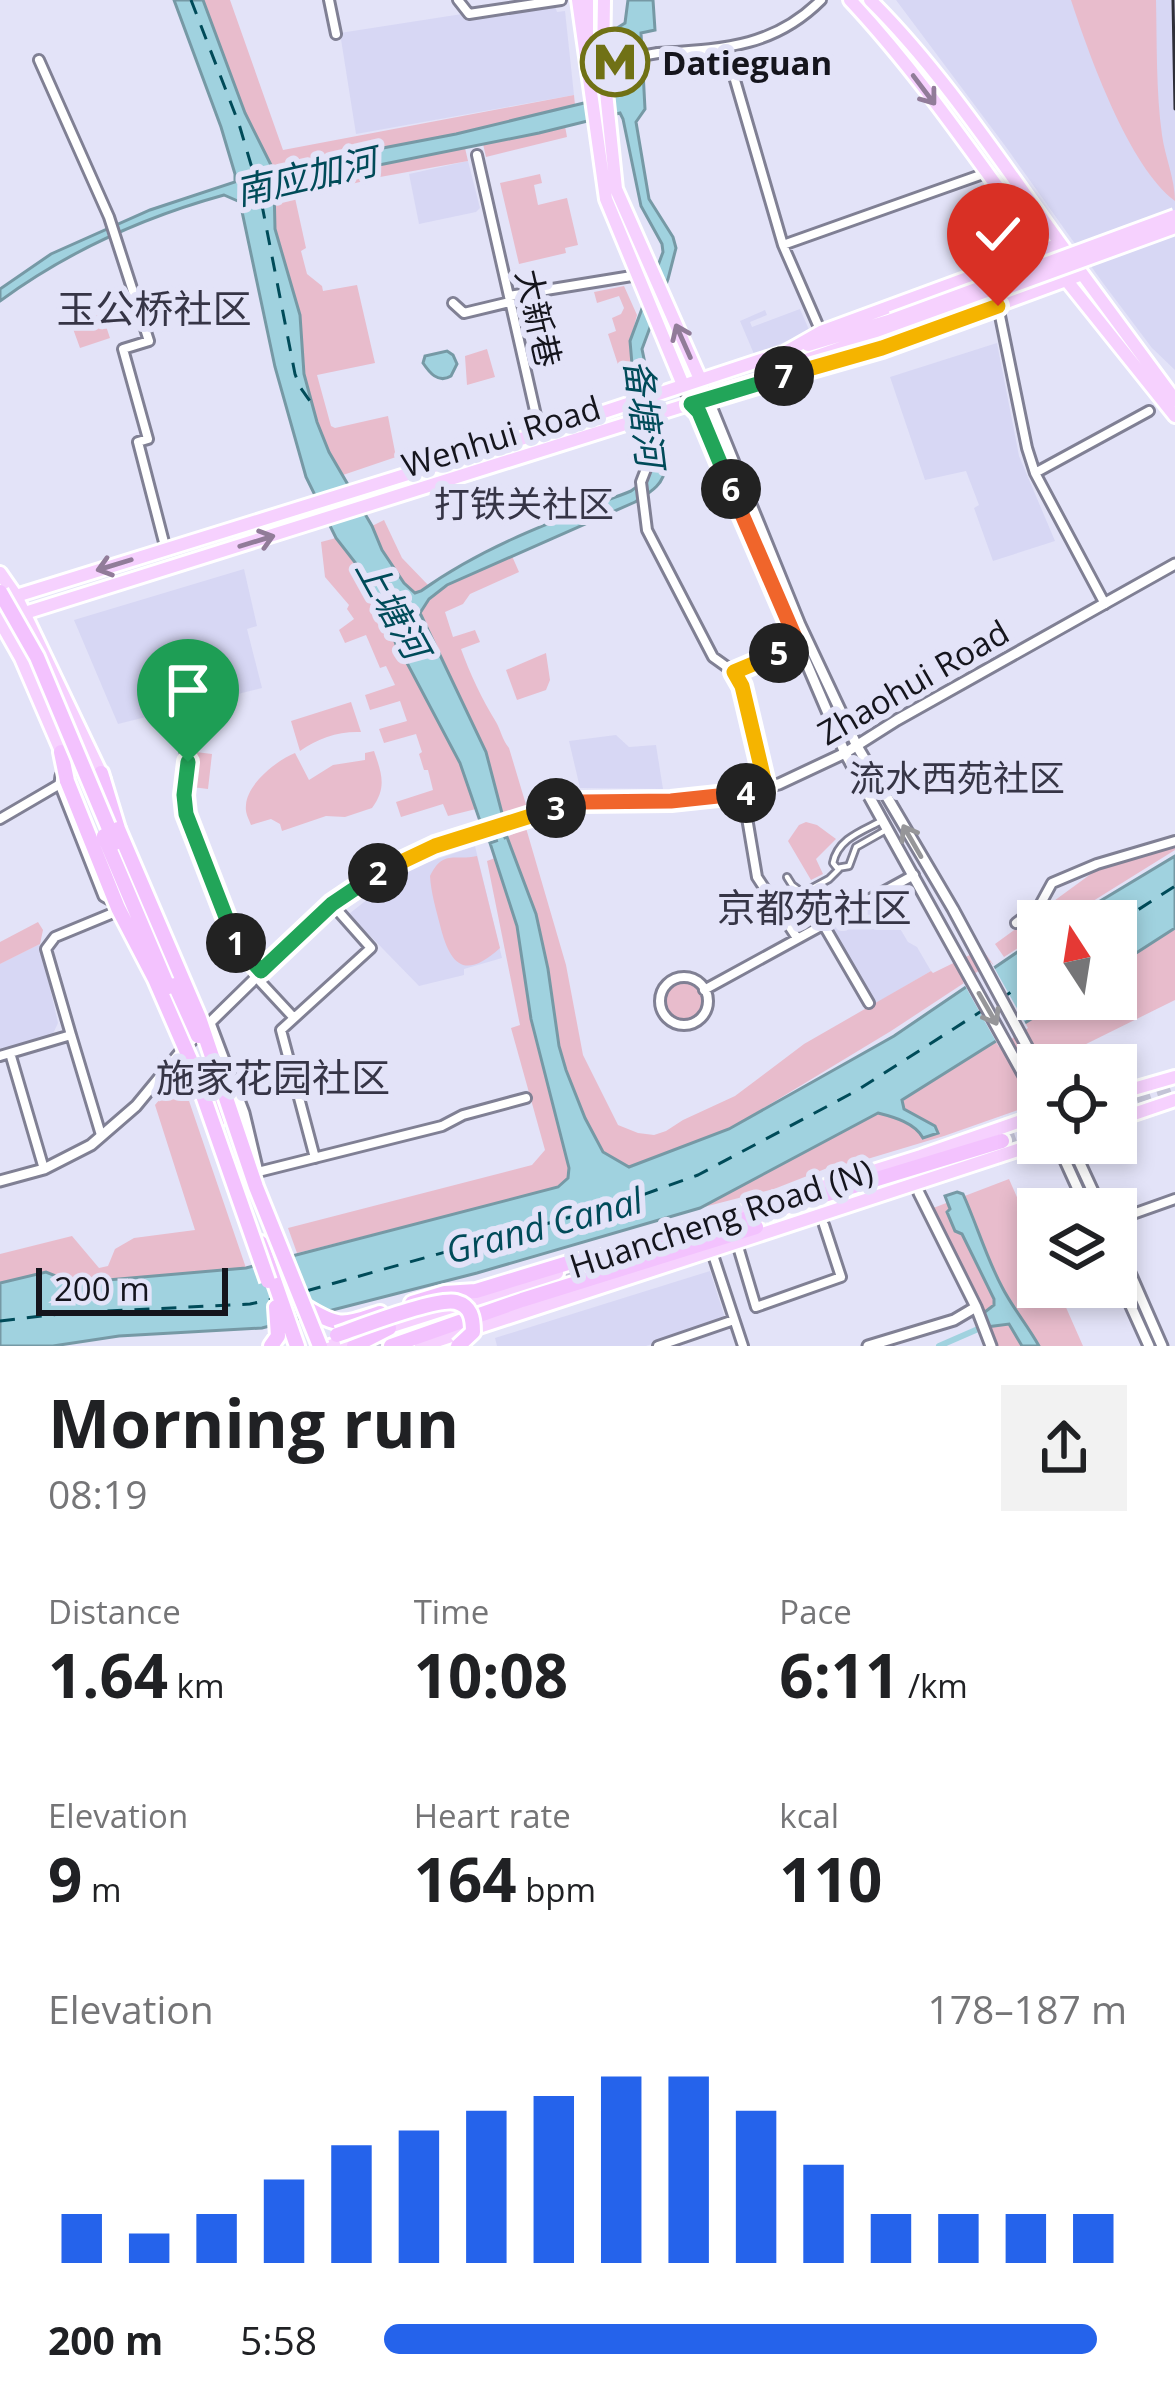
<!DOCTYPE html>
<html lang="en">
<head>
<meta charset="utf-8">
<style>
	:root { --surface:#fff; --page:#f2f2f2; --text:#202124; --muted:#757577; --accent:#2563eb }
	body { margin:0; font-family:"Open Sans","Noto Sans SC",sans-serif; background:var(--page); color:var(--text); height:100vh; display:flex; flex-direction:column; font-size:45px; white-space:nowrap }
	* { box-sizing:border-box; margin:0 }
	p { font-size:39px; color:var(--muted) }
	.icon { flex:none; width:66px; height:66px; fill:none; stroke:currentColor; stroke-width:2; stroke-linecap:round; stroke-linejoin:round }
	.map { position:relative; height:1346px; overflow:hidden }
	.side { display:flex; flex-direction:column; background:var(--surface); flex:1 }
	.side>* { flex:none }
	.needle { width:78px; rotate:348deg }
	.controls { position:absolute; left:1017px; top:900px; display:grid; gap:24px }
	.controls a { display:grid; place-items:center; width:120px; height:120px; border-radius:0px; background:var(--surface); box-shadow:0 6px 18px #0003; font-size:60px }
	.scale { position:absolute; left:36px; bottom:30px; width:192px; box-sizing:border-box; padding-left:12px; border:6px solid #15151d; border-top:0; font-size:33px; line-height:42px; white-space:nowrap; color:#15151d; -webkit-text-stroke:9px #e3e3f8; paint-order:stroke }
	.pin { position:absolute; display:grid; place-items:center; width:102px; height:102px; color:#fff; margin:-123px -51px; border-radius:50% 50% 50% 0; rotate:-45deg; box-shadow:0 0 12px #0007 }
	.pin .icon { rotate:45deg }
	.km { position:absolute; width:60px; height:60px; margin:-30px; border-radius:50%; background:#222; color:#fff; font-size:33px; line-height:60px; text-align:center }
	.round { display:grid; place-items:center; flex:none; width:126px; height:126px; border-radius:0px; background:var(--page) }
	.headline { display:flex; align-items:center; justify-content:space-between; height:204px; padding:0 48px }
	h1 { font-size:66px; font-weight:700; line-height:90px }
	.figures { display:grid; grid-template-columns:repeat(3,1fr); gap:18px; height:204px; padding:12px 48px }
	.figures div { display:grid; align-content:center }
	.figures b { font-size:60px; font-weight:700 }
	.figures small { font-size:33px; font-weight:400 }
	.figures p { font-size:33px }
	.chart { height:336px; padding:24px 48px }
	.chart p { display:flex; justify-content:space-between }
	.chart svg { width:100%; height:216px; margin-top:12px; stroke:var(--accent); stroke-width:6 }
	ul { padding:0 48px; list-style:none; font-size:39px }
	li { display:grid; grid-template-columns:192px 144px 1fr; align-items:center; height:90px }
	li i { height:30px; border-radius:15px; background:var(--accent) }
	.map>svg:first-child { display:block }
	.built { fill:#d7d7f4 }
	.green { fill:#e8bccc }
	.water { fill:#a0d2df; stroke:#7699a5; stroke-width:3; fill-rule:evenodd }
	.pier { fill:#e3e3f8 }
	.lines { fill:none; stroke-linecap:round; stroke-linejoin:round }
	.canal { stroke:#a0d2df; stroke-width:6 }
	.ferry { stroke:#004b59; stroke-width:3; stroke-dasharray:15 12; stroke-linecap:butt }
	.trunk-tunnel { stroke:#c4c4d7; stroke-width:14; stroke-dasharray:14 7; stroke-linecap:butt }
	.pedestrian-casing { stroke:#808094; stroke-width:10 }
	.minor-casing { stroke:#808094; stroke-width:14 }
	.tertiary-casing { stroke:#808094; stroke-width:15 }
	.secondary-casing { stroke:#808094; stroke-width:15 }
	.primary-casing { stroke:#fff; stroke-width:18 }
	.trunk-casing { stroke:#fff; stroke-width:20 }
	.pedestrian { stroke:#fff; stroke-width:4.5 }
	.minor { stroke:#fff; stroke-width:8 }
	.tertiary { stroke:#fff; stroke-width:9 }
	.secondary { stroke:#fff; stroke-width:9 }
	.primary { stroke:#f6d1fe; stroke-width:12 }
	.trunk { stroke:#f3c2fe; stroke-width:14 }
	.rail { stroke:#2f2f38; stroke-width:3 }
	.minor-bridge-casing { stroke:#808094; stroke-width:14; stroke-linecap:butt }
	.primary-bridge-casing { stroke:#fff; stroke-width:18; stroke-linecap:butt }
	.trunk-bridge-casing { stroke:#fff; stroke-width:20; stroke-linecap:butt }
	.minor-bridge { stroke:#fff; stroke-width:8 }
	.primary-bridge { stroke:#f6d1fe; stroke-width:12 }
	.trunk-bridge { stroke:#f3c2fe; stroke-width:14 }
	.oneway { stroke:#917c99 }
	.oneway2 { stroke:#969699 }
	.split-1-casing { stroke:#fff; stroke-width:24 }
	.split-2-casing { stroke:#fff; stroke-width:24 }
	.split-3-casing { stroke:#fff; stroke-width:24 }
	.split-4-casing { stroke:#fff; stroke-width:24 }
	.split-5-casing { stroke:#fff; stroke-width:24 }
	.split-6-casing { stroke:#fff; stroke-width:24 }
	.split-7-casing { stroke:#fff; stroke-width:24 }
	.split-8-casing { stroke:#fff; stroke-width:24 }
	.split-1 { stroke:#22a559; stroke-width:15 }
	.split-2 { stroke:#22a559; stroke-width:15 }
	.split-3 { stroke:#f5b400; stroke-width:15 }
	.split-4 { stroke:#f0652b; stroke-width:15 }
	.split-5 { stroke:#f5b400; stroke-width:15 }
	.split-6 { stroke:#f0652b; stroke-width:15 }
	.split-7 { stroke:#22a559; stroke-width:15 }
	.split-8 { stroke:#f5b400; stroke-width:15 }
	.labels { text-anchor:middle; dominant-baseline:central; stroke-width:12; stroke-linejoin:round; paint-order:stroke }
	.poi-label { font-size:33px; font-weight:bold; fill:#15151d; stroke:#e3e3f8; text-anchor:start }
	.street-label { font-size:33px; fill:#15151d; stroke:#e3e3f8 }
	.water-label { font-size:36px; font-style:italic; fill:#004b59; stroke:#e3e3f8 }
	.neighbourhood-label { font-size:36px; fill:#363546; stroke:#e3e3f8 }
	.quarter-label { font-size:39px; fill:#363546; stroke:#e3e3f8 }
</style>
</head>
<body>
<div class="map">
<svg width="1175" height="1346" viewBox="0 0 1175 1346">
	<rect width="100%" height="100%" fill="#e3e3f8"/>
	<path class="built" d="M896 0H1175V370L1152 348 1103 283 1006 147Z
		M555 6 557 12 565 11 574 95 356 134 340 33 462 14 467 19Z
		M468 161 480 208 476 212 419 224 409 174Z
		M800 309 810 332 754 354 740 321 765 310 767 315 750 322 752 327Z
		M997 343 1019 456 1055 541 993 561 974 508 979 505 966 471 925 480 890 377Z
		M244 569 257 626 247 629 262 688 118 724 74 620Z
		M616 735 629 747 656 745 663 789 580 788 569 741Z
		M475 846 502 958 464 969V975L419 986 349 914 403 871Z
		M883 900 908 942 917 947 931 971 873 1005 830 928Z
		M40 944 58 1023 51 1038 0 1051V964Z
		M710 1271 726 1321 646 1346H497L495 1338Z"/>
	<path class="green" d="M203 0H230L283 150 574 95 575 105 456 134 272 169 245 113Z
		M1071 0H1156C1157 45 1156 91 1162 135 1165 157 1175 179 1175 201 1129 167 1089 55 1071 0Z
		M565 126 567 137 486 157 483 144Z
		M465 148 468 161 380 177 295 198 306 248 301 251 307 274 322 286 323 291 357 285 375 363 317 375 331 426 335 428 388 416 396 457 343 475 329 452 317 422 304 374 300 315 275 229 273 186Z
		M540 174 542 183 534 185 538 205 567 198 578 245 565 248 566 253 519 264 500 183Z
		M624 286 637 315 630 342 633 376 623 380 608 334 616 331 612 318 621 314 624 308 619 296 597 303 594 292Z
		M102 314 110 338 80 348 72 326 75 322Z
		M487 349 495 377 467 385 465 356Z
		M384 520 402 558 429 586 415 593C395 574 382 550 372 526Z
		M336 538 361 570 362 584 388 620 401 660 406 661 460 763 476 809 448 816 443 804 401 817 396 802 433 790 428 770H424L419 754 422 752 416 734 384 743 379 729 407 721 400 701 370 710 365 695 395 685 386 666 380 668 366 635 345 643 339 630 354 619 347 609 349 605 325 577 321 542Z
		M512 556 519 572 470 594 463 604 445 612 453 637 475 630 480 642 461 649C470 674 482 699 496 722 501 731 502 739 509 748L527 808 503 817 486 752 420 613C439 581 479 571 512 556Z
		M546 653 550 680 546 690 517 700 506 670Z
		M351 702 361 732C339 731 318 738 300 751L291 721Z
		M374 751C382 774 387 788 372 808L345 817 326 816 282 831 280 824 271 819 251 825C248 817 245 813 246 805 247 784 277 760 295 753L309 780 333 765 365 760V753Z
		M196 752 212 754 208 789 192 787Z
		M806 822 817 825 836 839 816 859 823 874 811 880 788 841 799 825Z
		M526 828 566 965 583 1055 618 1125 638 1133 654 1135 666 1131 683 1120 735 1096 804 1044 931 971 933 973 982 949 993 964 891 1031 729 1129 629 1168 603 1152 585 1118 566 1070 507 837Z
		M1175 845V850L1061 921H1038V935L1004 957 995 944 1099 868Z
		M477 856 500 948C465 980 450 966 440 925 436 909 431 893 430 876 443 849 455 861 477 856Z
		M495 858 517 926 531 1019 569 1169 568 1178 558 1188 297 1253 288 1228 532 1165 545 1150 511 1028 520 1025 487 861Z
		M38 922 43 930 40 944 0 964V942Z
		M1175 928V1000L1074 1050 1080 1065H1038V1103L944 1136 864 1160 830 1167 774 1189 700 1208 920 1089 1063 999H1116V966Z
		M664 1001a20 20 0 1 1 40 0a20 20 0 1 1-40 0Z
		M174 1082 187 1095 246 1268 72 1283 46 1272 0 1283V1254L72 1236 99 1268 108 1266 115 1249 134 1238 195 1230 155 1105Z
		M1009 1179 1038 1245V1287H1057L1083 1346H991L928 1210Z"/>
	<path class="water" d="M174 0H203L245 113 273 169 456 134 617 95V28L625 23 628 0H653L655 30 641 33 645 109 636 122 649 199 673 237 676 248 668 279 642 349 666 465C664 485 651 492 635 502L447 585 429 599 420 613 486 752 503 817 481 824 460 763 406 661 401 660 388 620 362 584 361 570 336 538 306 477 275 367 240 202 224 195C144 217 67 252 0 301V289L51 254 150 210 235 182V174L221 127ZM620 113 623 119 641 206 662 244 663 252 630 341 633 376 652 460C651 476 644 482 631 491 559 519 485 545 421 591L415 593 404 583 382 550 372 526 329 452 317 422 304 374 300 315 275 229 274 186 539 133Z
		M447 351 453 355 457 364 451 376C438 384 429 372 423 363L425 356Z
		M507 837 536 914 548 969 559 1046 566 1070 585 1118 603 1152 629 1167 729 1129 894 1036 1038 938V999H1063L902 1100 904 1109 935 1126 938 1133 923 1138C915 1123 894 1117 878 1113L700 1208 477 1273 262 1328 119 1336 53 1346H0V1283L46 1272 73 1283 246 1268 558 1187 568 1178 569 1168 531 1019 517 926 490 843Z
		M1175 856V928L1116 966V921H1067Z
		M957 1192 963 1194C977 1225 986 1257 1002 1287 1012 1307 1028 1326 1039 1346H1022L1009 1324 986 1327 981 1315 994 1305V1299L962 1234 955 1231 947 1212 950 1209 945 1196Z"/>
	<path class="pier" d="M991 962 1028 1028 999 1047 963 982Z"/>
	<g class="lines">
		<path class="canal" d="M492 813 503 846
			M939 1346 985 1326"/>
		<path class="ferry" d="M191 0 239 124 260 195 295 374 300 387 312 404
			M1116 924 1175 886
			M306 1291 617 1204 698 1175 856 1091 1038 975
			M0 1321 68 1313 250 1304 273 1299"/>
		<path class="trunk-tunnel" d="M1116 1103 1175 1084
			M1002 1141 1038 1129
			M756 1227 900 1183
			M367 1344 613 1261"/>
		<defs>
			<path id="pedestrian" d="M883 820C863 831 838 838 833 863L837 868 849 866 856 847 886 830
				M787 877 792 885 803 893 829 879 839 869"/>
			<path id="minor" d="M329 0 336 34
				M458 0 469 14 561 0
				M726 49 783 245 821 332
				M658 53C721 49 773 48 821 0
				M39 60 109 217 149 341 123 349 148 439 138 442 166 550
				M477 155 540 433
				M783 245 986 173
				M509 296 638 275
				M453 303 464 313 510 302
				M998 306 1027 448 1035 473 1105 604
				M640 421 646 469 641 482 647 530 713 657 734 672 742 686 766 787
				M1035 473 1149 411
				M734 672 798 644
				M176 715 188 762 184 795 186 815 232 937 261 971
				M743 794 757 877 797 938
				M0 819 60 784
				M1016 923 1040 905 1052 883 1097 864 1175 841
				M823 924 869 1003
				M255 976 294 1018
				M660 1001a24 24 0 1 1 48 0a24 24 0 1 1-48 0Z
				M704 990 914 875
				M71 1035 101 1135
				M10 1053 44 1169
				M0 1056 71 1035 46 949 55 937 118 911
				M315 1158 281 1030 371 948 332 904
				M258 1172 442 1126 463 1115 526 1098
				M1116 1220 1175 1199
				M739 1250 756 1307 841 1277 824 1225
				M714 1258 743 1346
				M658 1346 734 1320"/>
			<path id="tertiary" d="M210 1023 244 1113 258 1172
				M0 1181 44 1169 91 1145 136 1106 183 1049 318 917 359 885 399 862 435 846 566 805 597 801 708 798 779 784 845 753 897 720 1175 564
				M919 1193 976 1307 991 1346
				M868 1346 954 1320 976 1307"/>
			<path id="secondary" d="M700 379 800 625 857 746 953 909 1038 1067
				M683 385 691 404 699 412 845 753 1038 1101
				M61 776 60 784 104 896 113 901
				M1057 1143 1087 1209
				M1075 1143 1077 1157 1101 1209
				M1116 1241 1162 1346
				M1116 1273 1149 1346"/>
			<path id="primary" d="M578 0 606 199 683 385
				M587 0V36
				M604 0 603 63 616 189 700 379
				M850 0C923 78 983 169 1047 255
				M870 0C942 71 1005 168 1065 250
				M1080 271 1175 400
				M1063 276 1175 416
				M808 345 892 320
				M778 373 795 364 895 329
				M0 573 16 596 104 780
				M0 601 540 433 761 360 784 353 821 332 1060 244
				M0 617 25 613 708 398 882 348 1082 274
				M0 621 21 658 65 760
				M1116 1094 1175 1077
				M1116 1120 1175 1100
				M673 1234 921 1156 1038 1115
				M600 1259 648 1243
				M330 1346 557 1273
				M421 1346 1039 1143"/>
			<path id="trunk" d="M61 752 67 781
				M101 773 118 829
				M208 1085 218 1120
				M261 1243 297 1346
				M640 1251 1002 1141
				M412 1303 445 1293 476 1291 568 1263 607 1256
				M307 1308C340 1328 343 1325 380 1313
				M271 1346 278 1336 276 1307
				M354 1346 389 1328
				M391 1346 522 1300 756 1227"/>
		</defs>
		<use href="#pedestrian" class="pedestrian-casing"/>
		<use href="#minor" class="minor-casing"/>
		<use href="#tertiary" class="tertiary-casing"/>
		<use href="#secondary" class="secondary-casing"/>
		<use href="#primary" class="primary-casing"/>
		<use href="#trunk" class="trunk-casing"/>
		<use href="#pedestrian" class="pedestrian"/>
		<use href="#minor" class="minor"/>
		<use href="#tertiary" class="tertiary"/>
		<use href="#secondary" class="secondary"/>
		<use href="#primary" class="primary"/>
		<use href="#trunk" class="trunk"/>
		<path class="rail" d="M1173 0 1175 109"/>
		<defs>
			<path id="minor-bridge" d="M617 60 658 53"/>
			<path id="primary-bridge" d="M892 320 1175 216
				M895 329 1175 227"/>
			<path id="trunk-bridge" d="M0 592 37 657 115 843
				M67 781 118 908 155 979 192 1064 268 1281
				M118 829 199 1018 256 1187 320 1346
				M104 836 168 987
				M175 985 198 1036
				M337 1335C360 1327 437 1297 456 1302 471 1306 473 1318 473 1332L458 1346"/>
		</defs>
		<use href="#minor-bridge" class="minor-bridge-casing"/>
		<use href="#primary-bridge" class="primary-bridge-casing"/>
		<use href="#trunk-bridge" class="trunk-bridge-casing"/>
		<use href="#minor-bridge" class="minor-bridge"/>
		<use href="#primary-bridge" class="primary-bridge"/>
		<use href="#trunk-bridge" class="trunk-bridge"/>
	</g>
	<defs><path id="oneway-shaft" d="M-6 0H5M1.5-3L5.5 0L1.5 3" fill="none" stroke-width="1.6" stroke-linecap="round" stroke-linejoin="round" transform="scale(3)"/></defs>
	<g class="oneway">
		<use href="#oneway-shaft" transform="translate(924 90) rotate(53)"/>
		<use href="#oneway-shaft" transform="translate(683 341) rotate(-114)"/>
		<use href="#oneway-shaft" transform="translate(257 541) rotate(-17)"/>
		<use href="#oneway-shaft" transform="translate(114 565) rotate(163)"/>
	</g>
	<g class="oneway2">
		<use href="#oneway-shaft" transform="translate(912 841) rotate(-120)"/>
		<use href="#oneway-shaft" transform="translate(988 1009) rotate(60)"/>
	</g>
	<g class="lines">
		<defs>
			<path id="split-1" d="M188 762 184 795 186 814 236 943"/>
			<path id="split-2" d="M236 943 261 971 332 904 378 873"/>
			<path id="split-3" d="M378 873 435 846 556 808"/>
			<path id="split-4" d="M556 808 582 802 671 801 746 793"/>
			<path id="split-5" d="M746 793 766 788 742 686 734 672 779 653"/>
			<path id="split-6" d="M731 489 798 644 779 653"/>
			<path id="split-7" d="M731 489 699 412 691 404 784 376"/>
			<path id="split-8" d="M784 376 882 348 998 306"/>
		</defs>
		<use href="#split-1" class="split-1-casing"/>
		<use href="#split-2" class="split-2-casing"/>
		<use href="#split-3" class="split-3-casing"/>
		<use href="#split-4" class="split-4-casing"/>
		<use href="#split-5" class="split-5-casing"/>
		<use href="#split-6" class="split-6-casing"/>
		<use href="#split-7" class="split-7-casing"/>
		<use href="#split-8" class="split-8-casing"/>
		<use href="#split-1" class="split-1"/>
		<use href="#split-2" class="split-2"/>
		<use href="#split-3" class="split-3"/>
		<use href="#split-4" class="split-4"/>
		<use href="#split-5" class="split-5"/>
		<use href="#split-6" class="split-6"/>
		<use href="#split-7" class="split-7"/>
		<use href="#split-8" class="split-8"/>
	</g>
	<defs>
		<symbol id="metro-ring" viewBox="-11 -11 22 22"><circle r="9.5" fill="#e3e3f8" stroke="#707115" stroke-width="1.5"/><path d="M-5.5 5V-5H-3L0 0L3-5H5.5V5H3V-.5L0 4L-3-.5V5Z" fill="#707115"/></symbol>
	</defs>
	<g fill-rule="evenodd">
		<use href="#metro-ring" x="577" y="24" width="76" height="76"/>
	</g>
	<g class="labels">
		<g class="poi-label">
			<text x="662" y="62">Datieguan</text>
		</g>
		<g class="street-label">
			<text transform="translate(539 318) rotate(77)">大新巷</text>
			<text transform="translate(501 436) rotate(-17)">Wenhui Road</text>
			<text transform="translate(913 682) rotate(-30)">Zhaohui Road</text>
			<text transform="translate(721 1218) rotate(-18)">Huancheng Road (N)</text>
		</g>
		<g class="water-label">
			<text transform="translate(306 176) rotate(-13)">南应加河</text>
			<text transform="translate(645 413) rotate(83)">备塘河</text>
			<text transform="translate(393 608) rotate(61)">上塘河</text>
			<text transform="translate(544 1225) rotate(-15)">Grand Canal</text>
		</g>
		<g class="neighbourhood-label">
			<text x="524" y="503">打铁关社区</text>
			<text x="957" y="777">流水西苑社区</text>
		</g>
		<g class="quarter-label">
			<text x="154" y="307">玉公桥社区</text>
			<text x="814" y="906">京都苑社区</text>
			<text x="273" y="1076">施家花园社区</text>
		</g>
	</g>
</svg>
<div class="controls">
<a><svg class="needle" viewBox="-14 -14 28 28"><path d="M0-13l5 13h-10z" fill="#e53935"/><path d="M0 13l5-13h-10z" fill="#757577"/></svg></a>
<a><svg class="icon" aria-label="locate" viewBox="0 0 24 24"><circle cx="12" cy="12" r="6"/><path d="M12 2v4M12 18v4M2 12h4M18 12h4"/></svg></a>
<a><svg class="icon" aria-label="layers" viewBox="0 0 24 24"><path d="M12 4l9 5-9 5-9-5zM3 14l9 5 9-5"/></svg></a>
</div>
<div class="scale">200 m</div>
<div class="pin" style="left:188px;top:762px;background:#1e9e55"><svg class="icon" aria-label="arrive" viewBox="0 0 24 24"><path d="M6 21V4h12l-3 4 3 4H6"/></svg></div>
<div class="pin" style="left:998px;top:306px;background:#d93025"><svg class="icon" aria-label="check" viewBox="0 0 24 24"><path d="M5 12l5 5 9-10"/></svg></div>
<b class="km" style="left:236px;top:943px">1</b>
<b class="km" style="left:378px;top:873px">2</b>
<b class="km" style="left:556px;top:808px">3</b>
<b class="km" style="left:746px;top:793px">4</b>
<b class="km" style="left:779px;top:653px">5</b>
<b class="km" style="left:731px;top:489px">6</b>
<b class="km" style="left:784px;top:376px">7</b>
</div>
<section class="side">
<div class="headline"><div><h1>Morning run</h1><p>08:19</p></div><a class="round"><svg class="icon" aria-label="share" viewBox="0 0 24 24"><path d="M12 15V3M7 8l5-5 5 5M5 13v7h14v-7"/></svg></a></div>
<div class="figures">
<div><p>Distance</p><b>1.64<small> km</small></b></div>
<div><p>Time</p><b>10:08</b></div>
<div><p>Pace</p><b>6:11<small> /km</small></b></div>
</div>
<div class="figures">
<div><p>Elevation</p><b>9<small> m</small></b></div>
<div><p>Heart rate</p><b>164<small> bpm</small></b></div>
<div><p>kcal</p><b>110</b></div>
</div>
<div class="chart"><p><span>Elevation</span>178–187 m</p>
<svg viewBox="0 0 160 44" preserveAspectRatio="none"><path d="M5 44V34M15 44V38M25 44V34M35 44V27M45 44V20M55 44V17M65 44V13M75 44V10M85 44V6M95 44V6M105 44V13M115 44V24M125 44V34M135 44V34M145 44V34M155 44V34"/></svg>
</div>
<ul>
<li><b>200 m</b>5:58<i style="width:96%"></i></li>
</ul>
</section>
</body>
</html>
